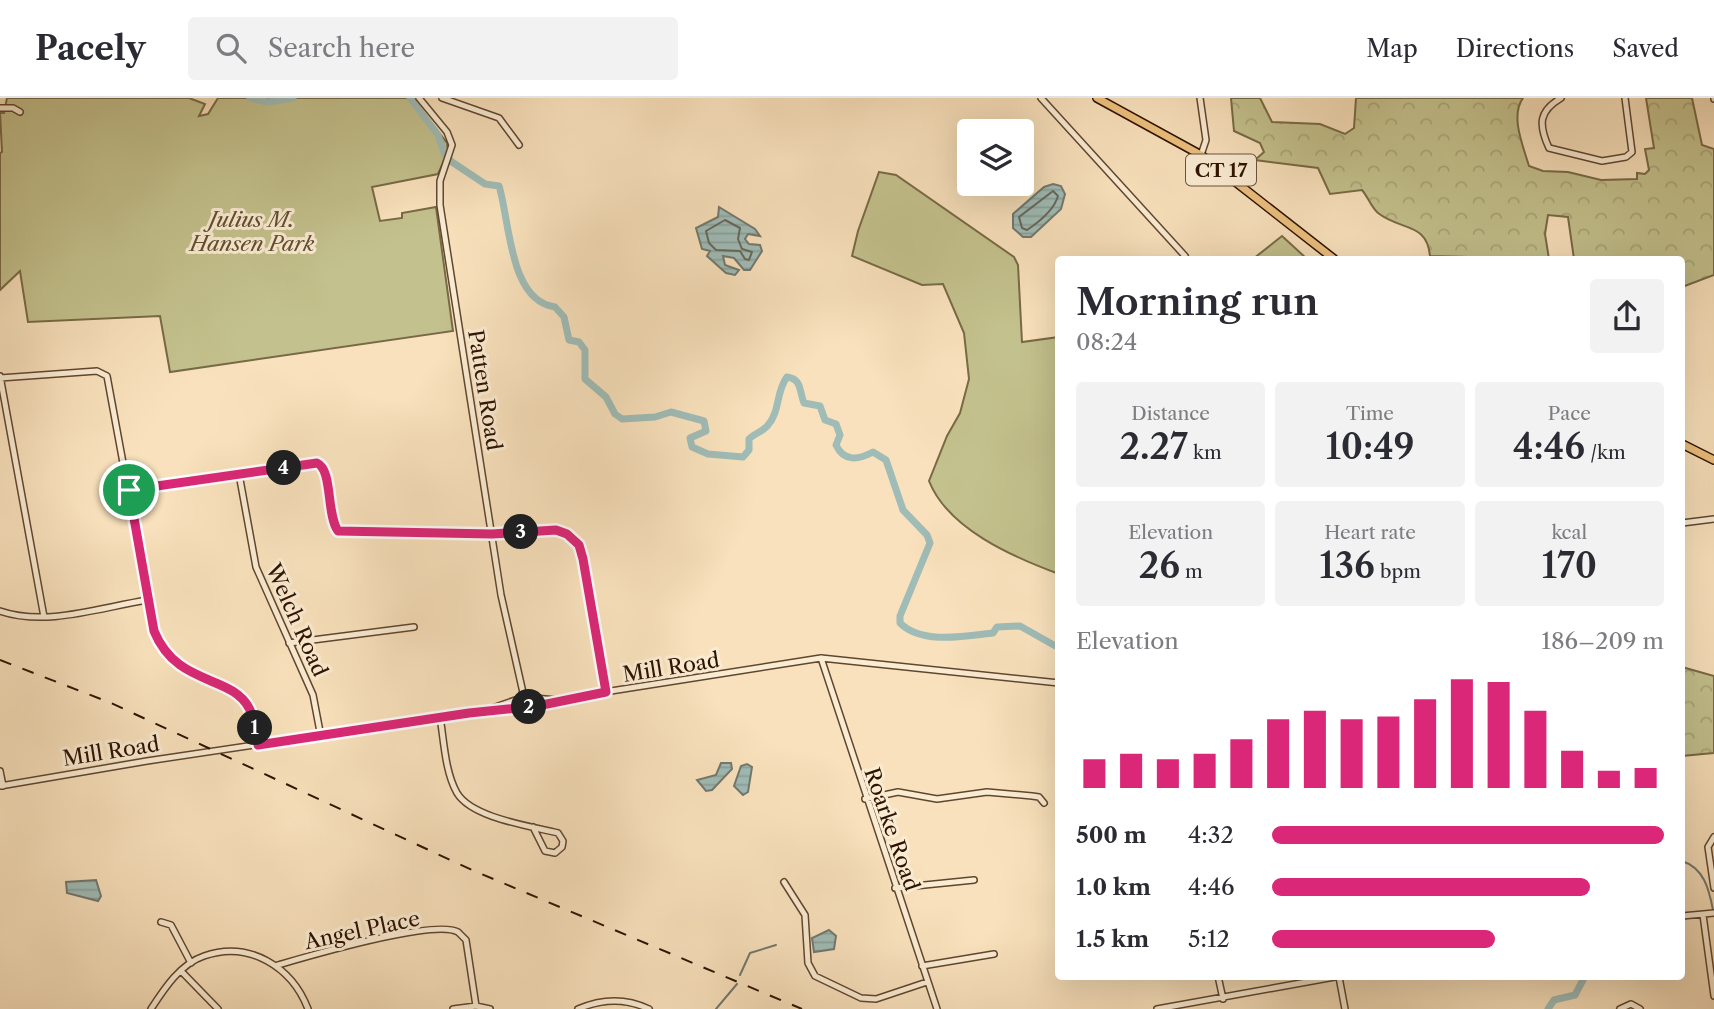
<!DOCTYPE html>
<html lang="en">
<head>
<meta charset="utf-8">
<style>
	:root { --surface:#fff; --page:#f2f2f3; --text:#2b2b33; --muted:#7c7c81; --line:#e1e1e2; --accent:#db2777 }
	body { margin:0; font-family:"Libre Caslon Text",serif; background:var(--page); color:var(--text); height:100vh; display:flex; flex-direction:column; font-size:26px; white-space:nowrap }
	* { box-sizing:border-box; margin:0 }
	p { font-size:23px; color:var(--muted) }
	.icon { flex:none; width:38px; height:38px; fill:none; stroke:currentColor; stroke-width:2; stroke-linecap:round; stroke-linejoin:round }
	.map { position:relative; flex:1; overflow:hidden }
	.drawer { position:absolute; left:1055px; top:158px; width:630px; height:724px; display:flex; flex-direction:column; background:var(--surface); border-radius:7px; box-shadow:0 7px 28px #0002 }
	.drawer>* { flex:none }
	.controls { position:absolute; left:957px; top:21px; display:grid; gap:14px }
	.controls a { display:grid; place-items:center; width:77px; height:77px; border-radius:7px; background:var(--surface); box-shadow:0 7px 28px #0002; font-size:35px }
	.pin { position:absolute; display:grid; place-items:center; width:60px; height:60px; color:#fff; margin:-30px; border:4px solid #fff; border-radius:50%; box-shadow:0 2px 7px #0007 }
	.km { position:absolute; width:35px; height:35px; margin:-18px; border-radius:50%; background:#222; color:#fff; font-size:19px; line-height:35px; text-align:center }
	.round { display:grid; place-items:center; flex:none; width:74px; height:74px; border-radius:7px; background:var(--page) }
	.head { display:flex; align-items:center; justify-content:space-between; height:119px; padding:0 21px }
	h1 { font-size:38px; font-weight:600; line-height:52px }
	.stats { display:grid; grid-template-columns:repeat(3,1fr); gap:10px; height:119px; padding:7px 21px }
	.stats div { display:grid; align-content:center; border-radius:7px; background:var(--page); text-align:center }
	.stats b { font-size:35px; font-weight:600 }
	.stats small { font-size:19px; font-weight:400 }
	.stats p { font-size:19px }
	.chart { height:196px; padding:14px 21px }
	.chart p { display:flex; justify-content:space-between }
	.chart svg { width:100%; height:126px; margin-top:7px; stroke:var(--accent); stroke-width:6 }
	ul { padding:0 21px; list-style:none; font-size:23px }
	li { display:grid; grid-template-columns:112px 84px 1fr; align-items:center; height:52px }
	li i { height:18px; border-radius:9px; background:var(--accent) }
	header { display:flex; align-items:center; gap:42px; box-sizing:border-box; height:98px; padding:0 35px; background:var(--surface); border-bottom:2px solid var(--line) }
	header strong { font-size:33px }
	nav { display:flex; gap:38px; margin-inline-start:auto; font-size:24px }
	.search { width:490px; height:63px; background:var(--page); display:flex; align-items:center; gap:18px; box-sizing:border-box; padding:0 24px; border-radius:7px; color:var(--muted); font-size:26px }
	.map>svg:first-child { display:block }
	.green { fill:#c3c18d; stroke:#786a46; stroke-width:2 }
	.forest { fill:url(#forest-crowns); stroke:#786a46; stroke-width:2 }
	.water { fill:url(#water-rules); stroke:#72786e; stroke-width:2 }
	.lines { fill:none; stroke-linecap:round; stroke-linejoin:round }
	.shore { stroke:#66675c; stroke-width:2 }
	.stream { stroke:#72786e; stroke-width:2 }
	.river { stroke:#9fbcb7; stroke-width:7 }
	.minor-casing { stroke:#60462f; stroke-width:8 }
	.major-casing { stroke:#2e1200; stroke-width:10 }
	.minor { stroke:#faecd3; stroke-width:5 }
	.major { stroke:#ecc07e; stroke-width:7 }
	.rail { stroke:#2e1200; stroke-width:2; stroke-dasharray:12 12; stroke-linecap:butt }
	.route-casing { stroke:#fff; stroke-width:14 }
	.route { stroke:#db2777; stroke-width:9 }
	.labels { text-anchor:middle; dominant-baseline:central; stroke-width:6; stroke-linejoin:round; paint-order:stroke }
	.shield { fill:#faecd3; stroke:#6b533f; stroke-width:2 }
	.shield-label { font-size:19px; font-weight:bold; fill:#2e1200 }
	.park-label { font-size:21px; font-style:italic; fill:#624f31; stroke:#faecd3 }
	.street-label { font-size:21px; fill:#2e1200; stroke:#faecd3 }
</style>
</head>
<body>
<header>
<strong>Pacely</strong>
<div class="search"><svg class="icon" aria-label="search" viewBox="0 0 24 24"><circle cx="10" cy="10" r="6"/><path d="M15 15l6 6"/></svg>Search here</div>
<nav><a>Map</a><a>Directions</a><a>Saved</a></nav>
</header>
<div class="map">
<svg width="1714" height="911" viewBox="0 0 1714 911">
	<defs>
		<pattern id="forest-crowns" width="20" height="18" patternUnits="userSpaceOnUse" patternTransform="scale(1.75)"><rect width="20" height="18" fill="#c3c18d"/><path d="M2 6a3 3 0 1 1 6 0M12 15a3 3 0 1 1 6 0" fill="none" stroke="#a8a578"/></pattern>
		<pattern id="water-rules" width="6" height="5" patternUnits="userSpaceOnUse" patternTransform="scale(1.75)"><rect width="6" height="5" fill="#9fbcb7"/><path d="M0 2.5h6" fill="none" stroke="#89a19c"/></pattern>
	</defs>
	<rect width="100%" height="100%" fill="#f8e1bc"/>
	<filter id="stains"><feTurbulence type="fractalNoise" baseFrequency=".00286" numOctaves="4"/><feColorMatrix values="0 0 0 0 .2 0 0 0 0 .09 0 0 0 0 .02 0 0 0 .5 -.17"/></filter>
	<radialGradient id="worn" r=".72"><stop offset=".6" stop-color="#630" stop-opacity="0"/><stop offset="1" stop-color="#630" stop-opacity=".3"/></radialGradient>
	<path class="green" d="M7 0H189L205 6 199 18 208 16 218 0H412L447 45 448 54 438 76 372 89 380 123 402 120V115L436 109 453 233 170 274 160 218 28 224 20 173 0 192V55L2 54 0 15H4Z
		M879 74 896 77 1014 159 1018 167 1022 244 1059 239V476C1013 459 948 431 929 383L947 338 960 315 969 281 964 235 943 186 922 187 852 158 858 133Z
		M1282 138 1307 161H1253Z"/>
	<path class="forest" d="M1231 0H1260L1272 24 1320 26 1345 36 1354 30 1356 0H1523C1510 18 1523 48 1529 68L1543 73 1568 74 1601 82 1637 81V75L1645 76 1649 72 1645 51 1654 50 1646 0H1692L1702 47 1714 51V177L1682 189V161H1574L1568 119 1548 117 1545 136 1549 161 1430 158C1427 124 1401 133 1378 115 1371 109 1368 99 1362 92L1330 96 1318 70 1255 62 1264 54 1260 45 1234 33Z
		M1682 569 1714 578V655L1682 658V662Z"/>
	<path class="water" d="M1053 86 1061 88 1065 96 1061 111 1031 139H1023L1013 130V116L1044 89Z
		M719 109 755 131 760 138 748 136 745 141 749 146 760 147 762 153 750 172H744L734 160 723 158 725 167 739 172 735 177 726 175 707 158 710 153 702 151 696 130 718 119Z
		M721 665H731L732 671 712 692 706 693 697 682 716 677Z
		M747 666 752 669 748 694 743 697 734 688 741 668Z
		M96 782 101 798 98 803 67 795 66 784Z
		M829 832 836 838 834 851 814 854 812 840Z"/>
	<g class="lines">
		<path class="shore" d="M1053 93 1058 98C1054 112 1039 124 1027 132L1022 130 1019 119Z
			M725 122 740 130 738 141 742 151 752 154 749 162 745 161 740 153 716 152 709 145 706 133Z"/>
		<path class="stream" d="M1682 763C1704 770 1709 791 1713 812
			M740 877 750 855 776 847
			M716 911 737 886"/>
		<path class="river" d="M250 0 268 4 293 0
			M410 0 438 37 445 57 452 64 485 86 499 88C510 123 509 203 555 209L564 219 569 242 579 244 585 252V281L606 299 615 316 622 321 655 319 671 314 704 323 706 333 690 340 692 349 708 356 743 359 749 352V341C755 335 764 333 768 327 780 314 776 293 787 279 802 281 799 293 804 305L820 308 825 322 836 326 840 337 836 347C844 364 858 362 873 354L886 362 903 412 927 437 930 445 900 518V525C922 547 966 538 993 535L997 529 1020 528 1059 550
			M1548 911 1554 902 1575 897 1585 878"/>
		<defs>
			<path id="minor" d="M419 0 447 34 452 47 440 83V107L501 497 524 599 484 613
				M442 0 499 20 519 47
				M1041 0 1185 158
				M1200 0 1206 42 1201 57
				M1561 0C1539 13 1538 26 1549 50L1602 63 1626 59 1632 54 1625 0
				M1714 0V1
				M0 10H13L20 14
				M0 278 44 519
				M0 280 97 273 107 278 154 533C177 590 230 576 249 610 255 621 256 635 258 647
				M239 376 256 469 313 597 321 639
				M129 392 317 365C333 373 326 416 338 433L492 436 556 432 567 436 579 447 583 461 606 594
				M1682 425 1714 421
				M0 513C47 529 101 509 148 502
				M289 545 414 529
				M821 560 937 911
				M524 599 556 602
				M440 619C444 643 445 674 457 695 472 720 530 728 558 735L563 743 562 749 555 755 545 753 533 729
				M0 673 3 688
				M0 688 147 663 469 615 537 608 579 598 821 560 1059 585
				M865 701 898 694 937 701 987 694 1032 698 1039 699 1044 705
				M1714 739 1708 749 1714 790
				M784 784 805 817 808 865 815 878 861 900 876 901 927 884
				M895 790 974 782
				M1703 817 1714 898
				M1682 818 1714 815
				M161 824 171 827 191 865
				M278 867C309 858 434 821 458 834 459 835 465 841 466 842L476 908
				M922 868 994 856
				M182 874 218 911
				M1218 878 1223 901
				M1339 879 1345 911
				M151 911C164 891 180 866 204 858 249 842 292 869 308 911
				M453 911 476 908 490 911
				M578 911C601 901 626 900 649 911
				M1157 911 1340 878
				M1620 911 1631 906 1640 911"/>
			<path id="major" d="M1097 0 1201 57 1334 161
				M1682 346 1714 362"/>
		</defs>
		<use href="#minor" class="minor-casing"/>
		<use href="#major" class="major-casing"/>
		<use href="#minor" class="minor"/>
		<use href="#major" class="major"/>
		<path class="rail" d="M0 562 111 605 472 772 802 911"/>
	</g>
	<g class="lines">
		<defs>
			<path id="route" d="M317 365C333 372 326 416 338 433L492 436 556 432 567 436 579 447 583 461 606 594 537 608 469 615 258 647C256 635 255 621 249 610 231 576 177 589 154 533L129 392Z"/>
		</defs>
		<use href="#route" class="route-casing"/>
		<use href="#route" class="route"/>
	</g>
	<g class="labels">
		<rect class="shield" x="1186" y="56.5" width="70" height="31" rx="5"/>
		<g class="shield-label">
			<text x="1221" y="72">CT 17</text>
		</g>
		<g class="park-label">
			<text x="252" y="121">Julius M.<tspan x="252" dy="24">Hansen Park</tspan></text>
		</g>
		<g class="street-label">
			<text transform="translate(485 292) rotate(81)">Patten Road</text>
			<text transform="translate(297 522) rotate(66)">Welch Road</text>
			<text transform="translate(671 569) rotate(-9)">Mill Road</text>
			<text transform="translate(111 653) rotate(-9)">Mill Road</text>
			<text transform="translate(892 731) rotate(71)">Roarke Road</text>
			<text transform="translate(362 832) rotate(-12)">Angel Place</text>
		</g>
	</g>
	<rect width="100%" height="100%" filter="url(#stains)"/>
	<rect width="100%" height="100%" fill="url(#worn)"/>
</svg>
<div class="controls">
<a><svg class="icon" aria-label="layers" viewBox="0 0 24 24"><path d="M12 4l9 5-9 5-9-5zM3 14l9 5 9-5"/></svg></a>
</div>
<div class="pin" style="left:129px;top:392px;background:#1e9e55"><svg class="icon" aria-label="arrive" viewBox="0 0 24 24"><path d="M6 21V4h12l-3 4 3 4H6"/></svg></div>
<b class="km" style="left:255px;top:630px">1</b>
<b class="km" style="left:529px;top:609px">2</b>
<b class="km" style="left:521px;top:434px">3</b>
<b class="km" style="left:284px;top:370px">4</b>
<section class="drawer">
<div class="head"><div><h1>Morning run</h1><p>08:24</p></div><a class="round"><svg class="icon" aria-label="share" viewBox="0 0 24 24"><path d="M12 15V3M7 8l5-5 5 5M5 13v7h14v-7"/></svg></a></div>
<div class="stats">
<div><p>Distance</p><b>2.27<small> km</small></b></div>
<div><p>Time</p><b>10:49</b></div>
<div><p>Pace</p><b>4:46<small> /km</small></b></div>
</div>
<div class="stats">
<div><p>Elevation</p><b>26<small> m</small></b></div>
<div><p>Heart rate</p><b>136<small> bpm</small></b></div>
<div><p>kcal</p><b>170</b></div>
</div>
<div class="chart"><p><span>Elevation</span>186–209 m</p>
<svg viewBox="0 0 160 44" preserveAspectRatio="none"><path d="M5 44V34M15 44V32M25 44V34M35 44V32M45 44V27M55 44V20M65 44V17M75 44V20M85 44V19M95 44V13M105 44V6M115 44V7M125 44V17M135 44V31M145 44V38M155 44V37"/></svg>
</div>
<ul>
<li><b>500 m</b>4:32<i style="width:100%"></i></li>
<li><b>1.0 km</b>4:46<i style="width:81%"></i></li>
<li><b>1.5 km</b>5:12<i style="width:57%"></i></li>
</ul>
</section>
</div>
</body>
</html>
